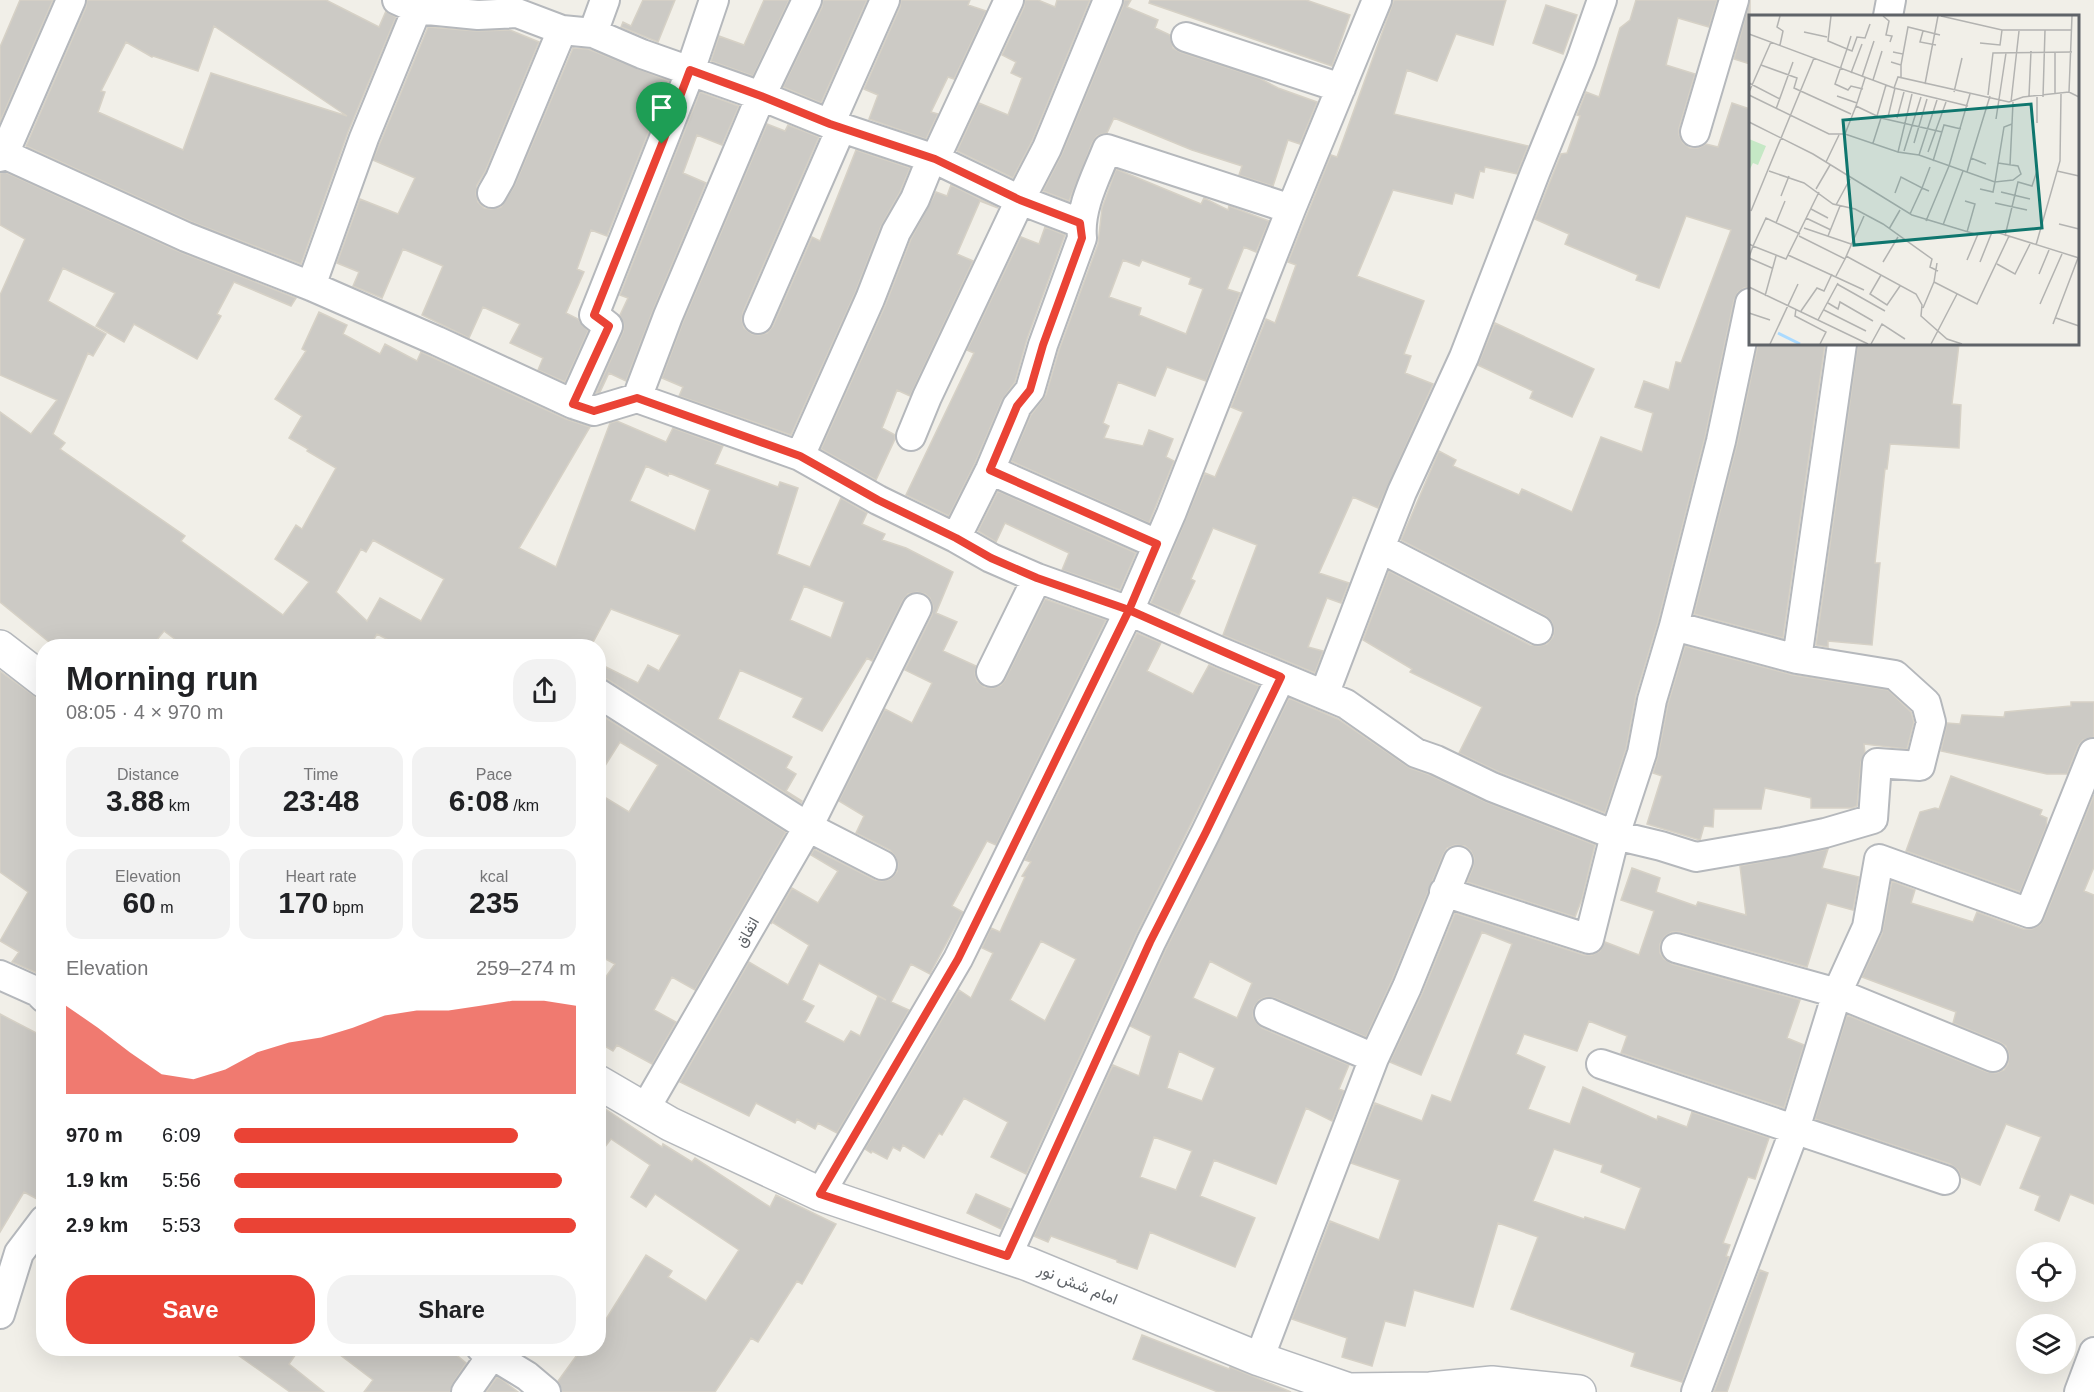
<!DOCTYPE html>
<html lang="en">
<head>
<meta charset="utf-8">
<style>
	:root { --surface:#fff; --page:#f2f2f2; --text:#202124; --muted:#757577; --accent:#ea4335 }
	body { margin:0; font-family:Helvetica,Vazirmatn,sans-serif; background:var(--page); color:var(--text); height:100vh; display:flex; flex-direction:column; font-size:22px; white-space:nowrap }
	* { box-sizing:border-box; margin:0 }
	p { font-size:20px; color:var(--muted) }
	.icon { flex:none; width:33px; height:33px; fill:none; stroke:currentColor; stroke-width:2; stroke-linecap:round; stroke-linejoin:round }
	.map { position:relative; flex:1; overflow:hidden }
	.details { position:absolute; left:36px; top:639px; width:570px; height:717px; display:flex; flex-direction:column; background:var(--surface); border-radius:24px; box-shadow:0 6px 24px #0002 }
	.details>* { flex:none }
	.controls { position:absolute; left:2016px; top:1242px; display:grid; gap:12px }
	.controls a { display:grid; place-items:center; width:60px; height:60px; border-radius:50%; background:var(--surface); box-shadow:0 6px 24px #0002; font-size:30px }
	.pin { position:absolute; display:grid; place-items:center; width:51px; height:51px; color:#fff; margin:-62px -26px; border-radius:50% 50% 50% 0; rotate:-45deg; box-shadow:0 0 6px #0007 }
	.pin .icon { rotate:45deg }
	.round { display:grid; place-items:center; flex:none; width:63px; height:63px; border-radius:24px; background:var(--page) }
	.overview { display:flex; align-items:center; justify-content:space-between; height:102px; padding:0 30px }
	h1 { font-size:33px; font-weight:700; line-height:45px }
	.stats { display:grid; grid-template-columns:repeat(3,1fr); gap:9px; height:102px; padding:6px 30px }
	.stats div { display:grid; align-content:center; border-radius:15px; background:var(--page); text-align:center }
	.stats b { font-size:30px; font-weight:700 }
	.stats small { font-size:16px; font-weight:400 }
	.stats p { font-size:16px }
	.chart { height:168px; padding:12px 30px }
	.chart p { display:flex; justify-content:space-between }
	.chart svg { width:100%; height:108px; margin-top:6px; fill:var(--accent); opacity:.7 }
	.cta { display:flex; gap:12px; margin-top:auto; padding:12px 30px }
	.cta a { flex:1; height:69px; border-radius:24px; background:var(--accent); color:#fff; font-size:24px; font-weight:700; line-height:69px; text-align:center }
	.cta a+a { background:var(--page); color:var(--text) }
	ul { padding:0 30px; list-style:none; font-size:20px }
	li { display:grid; grid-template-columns:96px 72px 1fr; align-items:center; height:45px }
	li i { height:15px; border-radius:8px; background:var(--accent) }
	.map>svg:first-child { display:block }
	.building { fill:#cccac5; stroke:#d6d1c6; stroke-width:1.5; fill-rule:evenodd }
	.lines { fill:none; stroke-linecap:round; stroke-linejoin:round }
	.minor-casing { stroke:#b5b8bc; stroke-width:32 }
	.tertiary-casing { stroke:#b5b8bc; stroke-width:36 }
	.minor { stroke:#fff; stroke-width:28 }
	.tertiary { stroke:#fff; stroke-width:33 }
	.route-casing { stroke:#fff; stroke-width:12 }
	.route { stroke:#ea4335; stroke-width:8 }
	.labels { text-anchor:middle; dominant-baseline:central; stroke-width:5; stroke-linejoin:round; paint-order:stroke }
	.street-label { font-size:16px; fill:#5f6368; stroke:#fff }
	.inset-river { fill:none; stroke:#aadaff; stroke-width:3 }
	.inset-road { fill:none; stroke:#b3b3b1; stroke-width:1.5 }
	.view { fill:#0f766e; fill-opacity:0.15; stroke:#0f766e; stroke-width:3 }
	.inset-edge { fill:none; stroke:#5f6368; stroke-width:3 }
</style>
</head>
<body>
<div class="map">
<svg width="2094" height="1392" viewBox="0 0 2094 1392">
	<rect width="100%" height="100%" fill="#f1efe8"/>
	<path class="building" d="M20 0H53L0 122V47Z
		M87 0H326L379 27 386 11 396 17 348 132 301 264 192 222 26 146 86 7ZM214 26 347 116 211 73 183 150 98 112 105 92 101 91 126 42 152 57 153 56 198 71Z
		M643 0H675L658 42 621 27 623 22 631 26Z
		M764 0H789L753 76 711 61 719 36 744 45Z
		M823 0H867L821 103 783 87 822 7Z
		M901 0H970L968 5 986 11 954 79 948 77 931 112 938 114 926 139 869 119 878 95 864 89 900 7Z
		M1025 0H1038L1055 7 1057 0H1090L1032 141 1013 178 957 151 979 103 1008 115 1022 78 1011 73 1016 62 1002 55 1024 7Z
		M1124 0H1131L1127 7 1158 20 1155 28 1170 35 1173 48 1180 52 1259 78 1278 88 1317 102 1300 144 1288 140 1273 186 1239 175 1242 166 1192 150 1114 118 1107 133 1097 136 1092 143 1069 201 1043 191 1062 154 1123 6Z
		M1150 0H1306L1350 15 1332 66 1149 3Z
		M1394 0H1506L1493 45 1456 34 1437 81 1407 70 1394 114 1528 146 1517 174 1485 167 1484 172 1480 171 1473 198 1455 193 1452 204 1393 190 1357 276 1424 301 1404 354 1411 356 1405 373 1433 384 1378 508 1353 497 1319 573 1349 583 1341 603 1327 598 1308 647 1323 651 1315 673 1223 635 1257 545 1213 528 1191 579 1195 581 1179 615 1151 603 1205 473 1215 477 1243 412 1231 407 1266 319 1275 323 1296 265 1288 262 1331 155 1337 157Z
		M1636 0H1717L1709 27 1678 18 1666 65 1695 74 1679 128V135L1683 143 1690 148H1698L1706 144 1718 147 1732 103 1750 109V287L1744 288 1738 292 1734 300 1705 437 1658 622 1636 695 1626 749 1605 813 1499 772 1459 753 1482 707 1410 672 1412 669 1363 640 1389 571 1530 645 1539 646 1547 644 1553 637 1554 630 1552 622 1546 616 1401 540 1439 451 1456 460 1453 466 1519 495 1522 489 1572 512 1601 437 1642 452 1653 413 1635 407 1644 381 1669 390 1676 362 1681 363 1731 230 1686 216 1659 288 1636 280 1638 275 1565 244 1569 234 1535 219 1561 154 1567 153 1580 116 1577 115 1586 92 1599 97 1620 28 1630 20Z
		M1750 0V64L1734 59Z
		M1546 5 1577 15 1563 54 1533 43Z
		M428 27 476 31 510 30 539 42 485 172 477 185 476 194 478 202 484 208 491 209 501 207 514 187 573 48 588 49 669 81 607 236 591 230 577 269 584 272 566 313 578 319 588 331 565 382 538 370 543 358 510 343 520 324 483 307 469 338 422 315 443 266 403 249 382 298 353 286 359 272 337 263 360 199 398 214 415 178 373 160Z
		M700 92 739 106 722 145 697 135 683 173 706 183 653 310 626 381 609 373 600 392 596 393 623 332 624 325 620 315 628 298 620 295Z
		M767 124 785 131 788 125 819 137 743 312 742 320 744 328 752 334 759 335 767 333 773 326 812 237 820 241 856 150 910 168 900 192 881 226 855 293 791 435 679 396 683 387 662 378 683 322Z
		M1116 169 1201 204 1204 198 1228 210 1229 206 1269 221 1256 252 1244 247 1227 289 1240 293 1206 381 1167 367 1155 396 1118 382 1103 423 1109 426 1104 438 1143 446 1149 430 1173 439 1166 457 1174 461 1149 523 1011 461 1031 415 1046 395 1059 350 1098 244 1102 208ZM1123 260 1139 266 1142 260 1191 278 1189 284 1203 289 1186 334 1139 315 1141 308 1109 297Z
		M5 172 180 252 296 298 291 306 234 282 217 314 221 316 197 359 134 324 124 342 96 326 115 293 63 268 48 301 106 334 93 356 88 353 53 434 65 443 60 449 185 536 181 541 283 615 309 582 275 559 296 525 302 529 336 468 307 451 308 449 289 438 302 416 275 399 306 351 302 349 319 312 347 325 343 334 380 354 385 344 417 361 421 352 566 419 590 427 519 548 556 567 610 423 617 421 666 442 673 428 723 446 715 464 778 487 780 482 798 488 777 554 810 567 841 498 867 513 862 524 885 534 882 540 906 548 953 572 936 613 957 622 943 651 976 666 975 674 977 681 984 687 993 688 1001 685 1005 680 1045 599 1106 620 996 845 987 841 952 906 963 912 932 970 930 974 911 964 891 1002 909 1010 837 1133 818 1123 815 1129 797 1119 795 1123 756 1103 749 1116 680 1082 749 962 788 985 809 945 772 922 771 924 792 888 818 903 838 871 811 855 814 849 875 880 882 881 890 879 897 872 898 864 895 856 890 850 856 833 864 816 839 801 885 709 912 723 932 683 905 670 932 615 933 606 930 598 925 594 917 592 908 594 903 600 872 661 867 658 822 731 793 717 803 698 740 670 718 719 792 757 786 768 796 774 786 791 802 801 801 803 607 679 598 677V663L638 683 648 665 659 671 680 635 611 609 591 646H400L377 634 370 646H184L164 631 152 646H54L0 602V412L31 434 57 400 0 375V295L25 239 0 225V173ZM646 466 668 476 669 473 710 490 695 531 630 501ZM373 540 444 579 421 621 380 598 367 621 336 592 361 549 366 552ZM804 586 844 602 831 638 790 620ZM819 963 886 1000 878 996 860 1036 851 1031 844 1042 805 1022 814 1006 802 1000Z
		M951 185 998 208 980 201 957 254 973 261 910 396 897 390 882 428 895 435V439L876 480 821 449 885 306 911 239 936 192 947 196Z
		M1045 227 1065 235 1027 339 1015 382 1002 400 975 463 949 516 906 495 974 353 967 350 1021 237 1039 244Z
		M1495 323 1594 369 1572 417 1530 398 1533 391 1478 365Z
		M1758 344H1825L1783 638 1694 614 1737 444Z
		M1858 344H1959L1952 404 1961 405 1959 448 1890 444 1887 469H1885L1875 563H1880L1872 645 1828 641V647L1816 645Z
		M998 491 1136 553 1120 590 1062 570 1069 553 1005 523 996 542 978 531Z
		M1137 633 1161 643 1147 671 1193 694 1209 665 1259 686 1136 935 1026 1174 991 1157 1008 1122 964 1098 942 1135 939 1133 924 1158 903 1145 900 1151 893 1147 887 1159 872 1151 871 1153 865 1149 959 990 971 998 993 953 982 948 991 928 1000 932 1025 877 1022 876 1031 862 1025 860ZM1041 941 1076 959 1045 1021 1010 1000Z
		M1685 646 1793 675 1888 690 1911 712 1914 722 1907 749 1864 744 1865 753 1861 762 1857 806 1852 808H1811V798L1765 788 1761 809H1714L1713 827 1704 826 1700 840 1647 824 1662 776 1653 773 1658 756 1668 704Z
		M0 671 44 703V976L12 962 19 952 0 941 28 892 0 872Z
		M1289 698 1338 719 1410 768 1430 775 1486 802 1595 845 1582 899 1575 917 1467 882 1473 867 1474 858 1471 851 1465 846 1455 845 1447 848 1443 855 1392 980 1366 1037 1275 998 1266 997 1259 1000 1254 1007 1253 1016 1256 1022 1262 1028 1349 1065 1339 1089 1344 1091 1332 1121 1306 1108 1276 1184 1214 1160 1200 1196 1255 1218 1235 1267 1150 1232 1137 1269 1117 1262V1260L1051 1236 1048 1242 1034 1236 1113 1065 1139 1076 1151 1036 1130 1026 1166 949ZM1210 961 1252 983 1237 1018 1193 998ZM1179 1051 1215 1068 1202 1101 1167 1088ZM1154 1137 1192 1151 1176 1190 1140 1177Z
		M2071 702H2094V737L2083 740 2078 746 2067 774H2047L1941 751 1947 723 1960 724 1962 715 2004 717 2005 712 2071 706Z
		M598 713 786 832 695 990 672 977 654 1010 676 1022 652 1064 617 1045 613 1051 598 1042V988L615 964 598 955V793L629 812 658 765 620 742 598 777Z
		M1951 776 2042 810 2040 815 2047 818 2046 827 2020 892 1906 851 1920 812 1935 808 1939 809Z
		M2094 795V867L2084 891 2094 895V1204L2070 1194 2059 1221 2035 1210 2040 1196 2020 1188 2041 1137 2006 1124 1980 1185 1961 1177 1958 1170 1950 1164 1815 1119 1847 1015 1987 1072 1996 1073 2004 1070 2008 1064 2009 1055 2006 1046 1999 1042 1953 1023 1956 1012 1862 977 1882 934 1892 881 1915 890 1911 903 1973 922 1977 912 2023 929H2032L2040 925 2044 919Z
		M1828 849 1822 868 1859 877 1853 910 1827 903 1807 967 1680 932H1672L1665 936 1660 944V953L1664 959 1672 964 1800 1000 1787 1038 1804 1045 1784 1108 1621 1053 1627 1036 1589 1021 1577 1051 1524 1034 1516 1054 1545 1067 1528 1109 1570 1124 1583 1087 1657 1120 1658 1116 1687 1127 1692 1112 1769 1138 1755 1179 1748 1177 1723 1243 1730 1245 1726 1256 1729 1257 1682 1382 1631 1366 1635 1353 1511 1309 1538 1237 1498 1223 1473 1307 1414 1290 1405 1326 1385 1321 1372 1366 1342 1357 1347 1338 1292 1319 1330 1221 1379 1240 1400 1180 1351 1163 1375 1103 1422 1121 1432 1095 1451 1102 1512 944 1482 932 1421 1075 1390 1062 1422 994 1455 913 1584 955H1592L1600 951 1605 942 1639 955 1654 911 1621 900 1632 868 1660 878 1656 892 1696 906 1698 902 1746 915 1740 866ZM1554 1149 1603 1165 1601 1172 1641 1188 1625 1230 1585 1217 1584 1219 1533 1201Z
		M0 1014 44 1037V1188L37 1199 24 1192 0 1232Z
		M598 1104 662 1147 663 1144 692 1162 695 1158 770 1207 776 1195 836 1224 802 1284 797 1281 758 1342 751 1338 715 1392H562L558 1381 582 1348H598V1332L646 1255 672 1271 668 1277 706 1301 739 1250 655 1194 646 1207 631 1197 650 1165 611 1139 598 1156Z
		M976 1194 1010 1209 1001 1229 967 1213Z
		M1760 1270 1768 1273 1727 1392H1714Z
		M1142 1335 1229 1369 1230 1367 1291 1392H1218L1133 1359Z
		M228 1348H300L289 1364 324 1392H290Z
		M331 1348H448L466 1363 453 1383 450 1392H364L373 1380Z
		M497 1377 501 1379 518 1392H486Z"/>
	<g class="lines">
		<defs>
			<path id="minor" d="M397 0 417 9 478 15 517 13 562 30 593 33 642 54 761 96 830 124 935 159 1020 200 1080 223
				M714 0 687 80 594 315 608 326 573 404 594 411 637 398 800 456 878 500 956 538 991 558 1037 578 1129 611 1221 652 1346 704 1416 753 1436 760 1492 787 1615 835 1589 939 1444 892
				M1888 16 1891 0
				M593 33 605 0
				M1186 37 1341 88
				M1695 132 1734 0
				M4 154 71 0
				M0 157 4 154 186 237 311 286 437 341 573 404
				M492 193 500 179 562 30
				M311 286 364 138 417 9
				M758 319 839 133 830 124 885 0
				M637 398 668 316 761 96 807 0
				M911 436 927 397 1020 200 1047 148 1108 0
				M800 456 870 299 896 232 915 199 928 167 935 159 1009 0
				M990 470 1157 544
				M956 538 990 470 1017 406 1030 390 1043 345 1082 238C1079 208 1096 177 1107 149L1291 209
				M1380 548 1402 492 1464 357 1535 173 1581 60 1602 0
				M1674 626 1797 659 1895 675 1926 703 1931 722 1920 766 1877 763 1873 819 1825 833 1783 842 1696 857 1661 846 1615 835 1642 753 1652 700 1674 626 1721 441 1750 303
				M1797 659 1842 344
				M991 672 1037 578
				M598 693 808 827 917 608
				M1324 695 1380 548 1538 630
				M1676 948 1837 993 1993 1057
				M0 975 38 992 44 998
				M1374 1058 1407 987 1458 861
				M1601 1064 1945 1180
				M645 1109 808 827 882 865
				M820 1194 958 959 1129 611 1171 514 1291 209 1377 0
				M1007 1256 1151 942 1206 832 1281 677
				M0 1314 19 1253 44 1220
				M481 1348 527 1376 546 1392
				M1259 1359 1374 1058 1269 1013
				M466 1392 492 1355
				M1696 1392 1795 1129 1837 993 1867 927 1879 859 2029 913 2093 753
				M2079 1392 2094 1352"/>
			<path id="tertiary" d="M0 647 44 681
				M598 1082 670 1124 820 1194 1028 1264 1259 1359 1349 1390 1430 1389 1492 1383 1579 1392"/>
		</defs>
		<use href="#minor" class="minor-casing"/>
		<use href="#tertiary" class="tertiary-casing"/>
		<use href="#minor" class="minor"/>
		<use href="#tertiary" class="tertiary"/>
	</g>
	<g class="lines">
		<defs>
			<path id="route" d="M662 144 594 315 609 326 573 404 594 411 637 398 800 456 878 500 956 538 991 558 1037 578 1129 610 958 959 820 1194 1007 1256 1150 942 1206 832 1281 677 1129 610 1157 544 990 470 1017 406 1030 390 1043 345 1082 238 1080 223 1020 200 935 159 830 124 761 96 690 70 662 144"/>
		</defs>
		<use href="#route" class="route-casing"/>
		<use href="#route" class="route"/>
	</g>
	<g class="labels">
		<g class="street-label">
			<text transform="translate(747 932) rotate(-60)">اتفاق</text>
			<text transform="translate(1078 1284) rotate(22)">امام شش نور</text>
		</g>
	</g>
	<g transform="translate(1749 15)">
		<rect width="330" height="330" fill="#f1efe8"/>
		<path d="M0 124 17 131 9 150 4 148 0 156Z" fill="#c5e8c5"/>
		<path class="inset-river" d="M29 318 51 329"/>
		<path class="inset-road" d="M31 1 28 12 34 16 31 30M82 1 79 26 98 34 102 21M134 1 140 6 137 20 143 21 141 27M192 1 253 15H323M174 16 171 27 187 30M55 17 78 22M0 19 145 73 149 62 260 87 274 82 320 77 330 82M231 28 251 30 253 15M144 37 154 39 152 50M306 37V80M154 39 159 12 191 20M142 47 152 50V62M12 50 48 63 45 73 102 99M102 58 113 29M113 62 125 26M116 63 107 91 132 103 193 117M124 65 133 36M0 68 31 84M176 69 189 1M145 73 219 91M114 74 102 71 99 75 86 69 98 34 103 36 108 22 116 23 121 9M0 77 22 27M205 77 213 43M320 77 323 1M163 79 149 137 170 140 246 167 244 177 231 174M0 80 80 119H96L149 137M239 80 244 38 323 37M88 81 108 88M280 81 282 36M288 82V108M294 82 296 15M262 87 270 16M27 94 44 47M128 101 137 70M139 102 146 73M148 103 155 77M247 104 257 38M0 107 64 139 163 200 226 219 247 217 330 243M96 119 107 91M124 128 132 103M165 128 178 84M155 136 172 82M179 137 197 87M170 140 188 85M222 143 241 81M184 146 195 110 212 114M77 147 90 120M249 148 269 151 272 159 264 165 246 167 255 112 263 109 264 87M261 150 263 109M20 156 55 168 84 189 106 194 134 209 183 244 181 252 189 256M308 156 330 161M218 157 222 143 237 149M67 174 81 150M252 177 281 184M146 178 152 162 173 173 181 152M32 181 40 161M216 186 226 189 218 217M246 188 278 195M87 190 101 164M62 194 79 203M2 196 65 43M161 199 173 173 180 176M57 203 82 215M177 206 200 151 221 79M27 208 36 186M310 209 330 214M194 210 214 156M55 213 102 229M140 214 151 195M50 221 96 244 115 201M79 221 91 191M256 221 269 167 283 171 288 156M0 229 4 231 17 203 51 219M287 230 311 146 312 79M39 240 115 275M97 241 167 279 173 290 172 301 198 324 213 329M0 242 4 231 37 244 70 177M0 243 23 253M218 245 229 219M134 247 149 222M231 247 243 217M188 248 185 267 228 289 260 221M248 249 266 259 281 229M290 259 300 235M132 260 121 279 138 290 151 271M87 261 96 244M88 269 136 296M0 272 119 329M16 281 27 241M79 288 89 294 91 287 124 306M291 289 313 239M174 293 185 267M47 294 46 301 77 317 71 329M75 295 117 316M52 296 68 273 75 276 83 259M0 298 21 305M307 303 330 311M69 305 89 268M304 309 329 243M21 329 49 269M122 329 133 309 156 324M182 329 208 279"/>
		<path class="view" d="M282 89 293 213 105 230 94 105Z"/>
		<rect width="330" height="330" class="inset-edge"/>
	</g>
</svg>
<div class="controls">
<a><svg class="icon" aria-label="locate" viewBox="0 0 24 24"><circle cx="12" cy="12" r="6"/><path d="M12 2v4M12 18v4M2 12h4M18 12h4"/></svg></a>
<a><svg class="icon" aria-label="layers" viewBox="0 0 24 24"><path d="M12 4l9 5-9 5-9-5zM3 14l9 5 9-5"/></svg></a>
</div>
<div class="pin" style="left:662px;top:144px;background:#1e9e55"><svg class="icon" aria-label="arrive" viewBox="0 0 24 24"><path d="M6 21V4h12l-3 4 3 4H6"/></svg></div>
<section class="details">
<div class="overview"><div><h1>Morning run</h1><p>08:05 · 4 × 970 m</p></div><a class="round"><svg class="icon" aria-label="share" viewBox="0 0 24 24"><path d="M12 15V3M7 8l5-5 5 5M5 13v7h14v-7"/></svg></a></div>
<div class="stats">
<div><p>Distance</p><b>3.88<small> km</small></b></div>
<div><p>Time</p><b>23:48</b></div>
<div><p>Pace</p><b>6:08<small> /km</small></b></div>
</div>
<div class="stats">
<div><p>Elevation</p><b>60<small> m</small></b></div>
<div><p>Heart rate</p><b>170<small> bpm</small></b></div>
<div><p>kcal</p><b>235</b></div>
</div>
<div class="chart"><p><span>Elevation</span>259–274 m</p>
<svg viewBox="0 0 160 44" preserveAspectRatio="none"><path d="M0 44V8L10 17L20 27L30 36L40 38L50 34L60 27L70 23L80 21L90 17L100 12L110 10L120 10L130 8L140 6L150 6L160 8V44z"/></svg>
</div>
<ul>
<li><b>970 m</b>6:09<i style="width:83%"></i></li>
<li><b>1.9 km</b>5:56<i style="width:96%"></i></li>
<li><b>2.9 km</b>5:53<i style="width:100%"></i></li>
</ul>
<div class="cta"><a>Save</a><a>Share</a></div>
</section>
</div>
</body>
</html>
